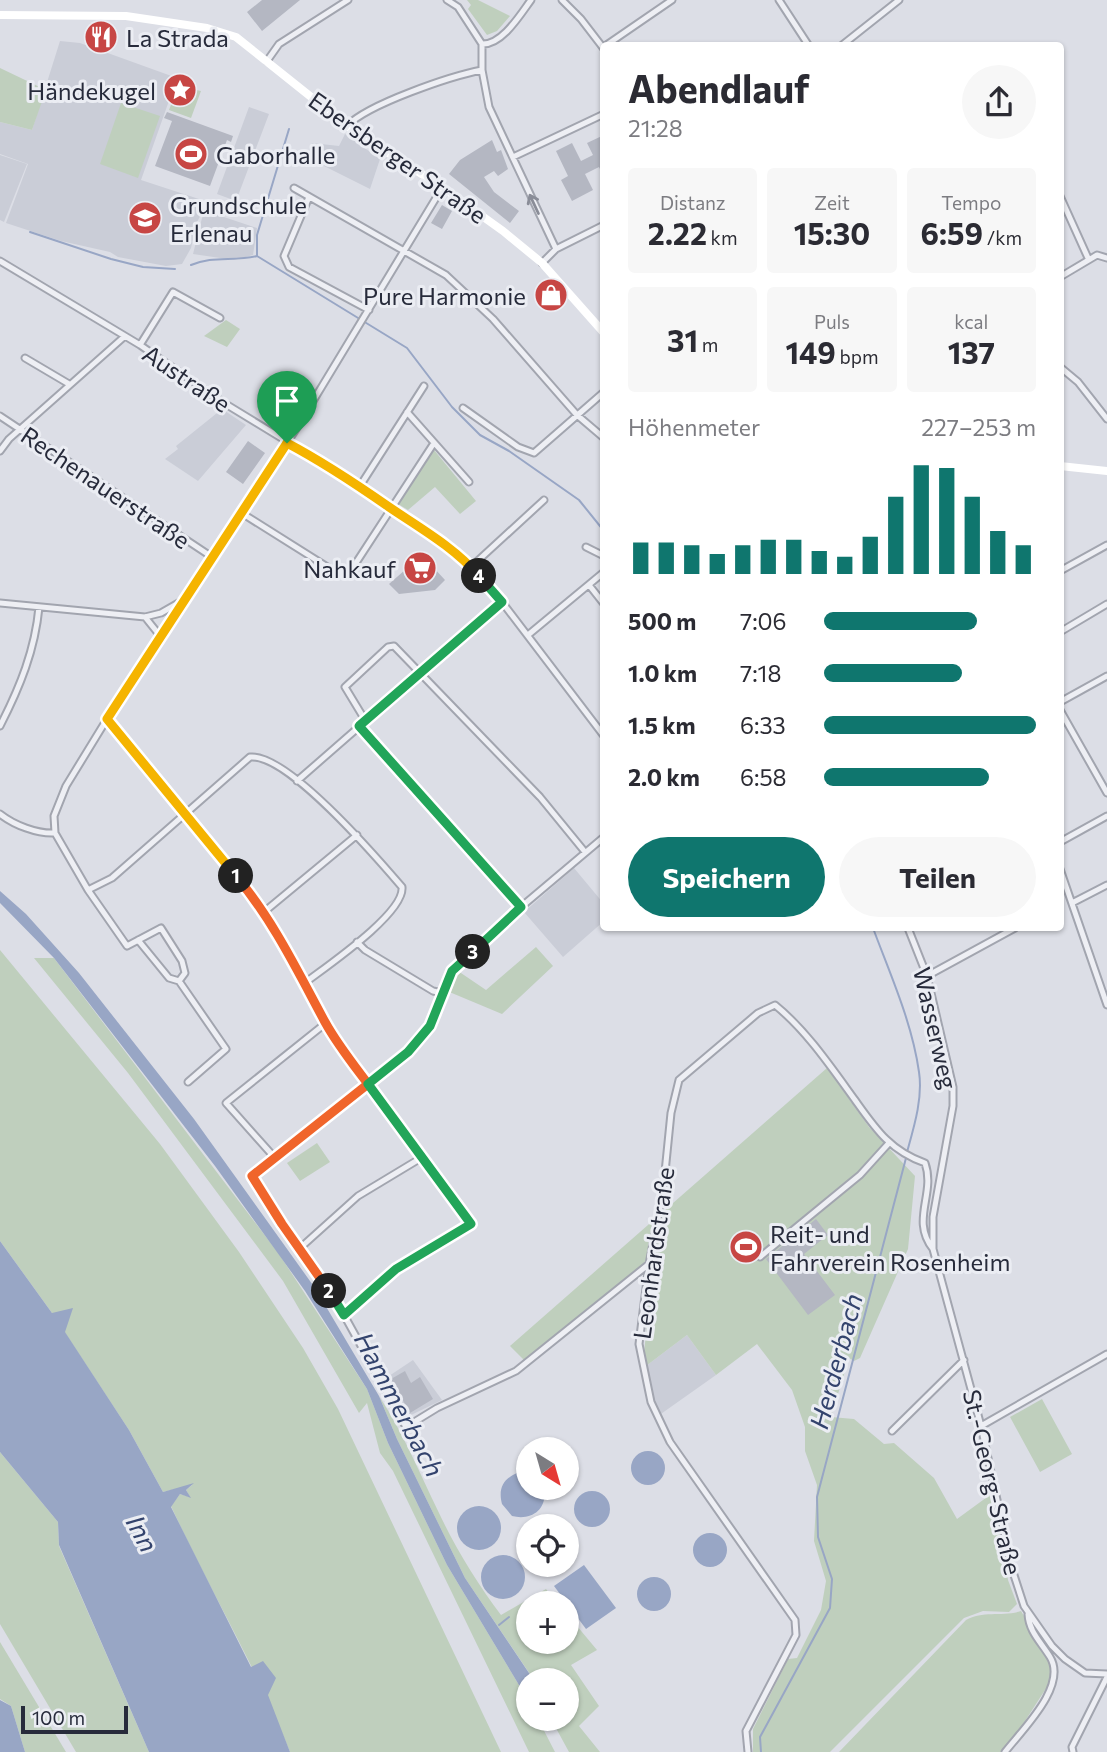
<!DOCTYPE html>
<html lang="de">
<head>
<meta charset="utf-8">
<style>
	:root { --surface:#fff; --page:#f7f7f7; --text:#2b2b33; --muted:#7c7c81; --accent:#0f766e }
	body { margin:0; font-family:Commissioner,sans-serif; background:var(--page); color:var(--text); height:100vh; display:flex; flex-direction:column; font-size:26px; white-space:nowrap }
	* { box-sizing:border-box; margin:0 }
	p { font-size:23px; color:var(--muted) }
	.icon { flex:none; width:38px; height:38px; fill:none; stroke:currentColor; stroke-width:2; stroke-linecap:round; stroke-linejoin:round }
	.map { position:relative; flex:1; overflow:hidden }
	.sheet { position:absolute; left:600px; top:42px; width:464px; height:889px; display:flex; flex-direction:column; background:var(--surface); border-radius:7px; box-shadow:0 2px 5px #0004 }
	.sheet>* { flex:none }
	.needle { width:46px; rotate:143deg }
	.buttons { position:absolute; left:516px; top:1437px; display:grid; gap:14px }
	.buttons a { display:grid; place-items:center; width:63px; height:63px; border-radius:50%; background:var(--surface); box-shadow:0 2px 5px #0004; font-size:35px }
	.scale { position:absolute; left:21px; bottom:18px; width:107px; box-sizing:border-box; padding-left:7px; border:4px solid #272b3b; border-top:0; font-size:19px; line-height:24px; white-space:nowrap; color:#272b3b; -webkit-text-stroke:5px #ebedf3; paint-order:stroke }
	.pin { position:absolute; display:grid; place-items:center; width:60px; height:60px; color:#fff; margin:-72px -30px; border-radius:50% 50% 50% 0; rotate:-45deg; box-shadow:0 0 7px #0007 }
	.pin .icon { rotate:45deg }
	.km { position:absolute; width:35px; height:35px; margin:-18px; border-radius:50%; background:#222; color:#fff; font-size:19px; line-height:35px; text-align:center }
	.round { display:grid; place-items:center; flex:none; width:74px; height:74px; border-radius:37px; background:var(--page) }
	.headline { display:flex; align-items:center; justify-content:space-between; height:119px; padding:0 28px }
	h1 { font-size:38px; font-weight:700; line-height:52px }
	.metrics { display:grid; grid-template-columns:repeat(3,1fr); gap:10px; height:119px; padding:7px 28px }
	.metrics div { display:grid; align-content:center; border-radius:7px; background:var(--page); text-align:center }
	.metrics b { font-size:30px; font-weight:700 }
	.metrics small { font-size:19px; font-weight:400 }
	.metrics p { font-size:19px }
	.chart { height:196px; padding:14px 28px }
	.chart p { display:flex; justify-content:space-between }
	.chart svg { width:100%; height:126px; margin-top:7px; stroke:var(--accent); stroke-width:6 }
	.action { display:flex; gap:14px; margin-top:auto; padding:14px 28px }
	.action a { flex:1; height:80px; border-radius:42px; background:var(--accent); color:#fff; font-size:28px; font-weight:700; line-height:80px; text-align:center }
	.action a+a { background:var(--page); color:var(--text) }
	ul { padding:0 28px; list-style:none; font-size:23px }
	li { display:grid; grid-template-columns:112px 84px 1fr; align-items:center; height:52px }
	li i { height:18px; border-radius:9px; background:var(--accent) }
	.map>svg:first-child { display:block }
	.built { fill:#cacdd7 }
	.green { fill:#bfcfbd }
	.water { fill:#98a6c5 }
	.lines { fill:none; stroke-linecap:round; stroke-linejoin:round }
	.stream { stroke:#98a6c5; stroke-width:2 }
	.building { fill:#b4b7c2 }
	.street-casing { stroke:#a2a5af; stroke-width:9 }
	.street { stroke:#eeeff4; stroke-width:5 }
	.secondary { stroke:#fff; stroke-width:8 }
	.oneway { stroke:#8a8d98 }
	.split-1-casing { stroke:#fff; stroke-width:14 }
	.split-2-casing { stroke:#fff; stroke-width:14 }
	.split-3-casing { stroke:#fff; stroke-width:14 }
	.split-4-casing { stroke:#fff; stroke-width:14 }
	.split-5-casing { stroke:#fff; stroke-width:14 }
	.split-1 { stroke:#f5b400; stroke-width:9 }
	.split-2 { stroke:#f0652b; stroke-width:9 }
	.split-3 { stroke:#22a559; stroke-width:9 }
	.split-4 { stroke:#22a559; stroke-width:9 }
	.split-5 { stroke:#f5b400; stroke-width:9 }
	.labels { text-anchor:middle; dominant-baseline:central; stroke-width:6; stroke-linejoin:round; paint-order:stroke }
	.poi-label { font-size:24px; fill:#272b3b; stroke:#ebedf3; text-anchor:start }
	.street-label { font-size:24px; fill:#272b3b; stroke:#ebedf3 }
	.water-label { font-size:26px; font-style:italic; fill:#33436d; stroke:#ebedf3 }
</style>
</head>
<body>
<div class="map">
<svg width="1107" height="1752" viewBox="0 0 1107 1752">
	<rect width="100%" height="100%" fill="#dcdee6"/>
	<path class="built" d="M60 41 80 43 177 78 141 180 208 202 197 222 191 248 182 264 166 266 118 257 110 252 61 241 6 223 28 164 0 154V122L32 130Z
		M249 107 269 114 236 201 217 194Z
		M345 134 380 159 370 189 306 157 312 143 339 146Z
		M0 155 27 164 4 222 0 220Z
		M206 211 257 228 253 255 234 260 193 254 202 218Z
		M222 409 246 425 198 481 165 459 178 449 176 446Z
		M574 868 604 904V921L563 957 524 912Z
		M687 1335 716 1375 658 1416 648 1392 646 1366Z
		M413 1360 442 1400 409 1416 386 1378Z"/>
	<path class="green" d="M467 0H478L510 16 497 31 487 35 468 9 471 5Z
		M0 68 46 90 32 130 0 122Z
		M178 86 201 91 191 118 169 110Z
		M121 103 160 116 138 178 100 164Z
		M226 320 240 329 227 347 204 336Z
		M434 450 476 501 460 514 435 487 408 510 398 504Z
		M536 947 553 966 502 1014 447 991 458 971 486 990Z
		M0 950 160 1144 239 1252 303 1348 338 1409 501 1752H290C257 1668 209 1589 171 1506L180 1494 190 1497 186 1490 192 1485 163 1492 129 1430 52 1313 0 1241Z
		M34 958H54L279 1254 367 1389 388 1443 447 1565 528 1700V1718L538 1719 555 1752H529L393 1471 380 1453 367 1403 359 1413 283 1281 128 1073Z
		M827 1068 869 1127 915 1176 908 1249 860 1358 854 1361 849 1358 831 1417 854 1419 884 1444 894 1443 934 1478 957 1519 994 1492 1008 1580 1017 1604 1009 1612 983 1611 964 1618 830 1752H753V1729L788 1659 797 1658 821 1610 826 1581 814 1541 817 1485 805 1451V1427L792 1390 757 1344 716 1375 687 1335 646 1366 644 1353 654 1257 524 1360 510 1346Z
		M317 1143 330 1162 300 1181 287 1163Z
		M379 1396C404 1434 419 1472 439 1513 456 1549 477 1583 501 1615L546 1589 557 1603H528V1642H567V1614L597 1650 571 1665 599 1706 579 1726 600 1752H569L551 1719 567 1718V1680H534L465 1578 397 1439Z
		M1042 1399 1072 1454 1040 1472 1010 1417Z
		M0 1452 58 1522 59 1546 149 1752H76L0 1624Z
		M1021 1611 1052 1662 1054 1676 1005 1752H839L966 1620C983 1610 1003 1617 1021 1611Z
		M0 1642 66 1752H25L11 1706 0 1699Z"/>
	<path class="water" d="M0 891 26 914 79 973 194 1119 315 1288 379 1396 397 1439 465 1578 533 1679 528 1680V1700L447 1565 388 1443 367 1389 305 1291 215 1166 54 958 0 903Z
		M0 1241 52 1313 73 1308 65 1332 129 1430 163 1492 194 1483 186 1490 191 1498 180 1494 171 1507 251 1667 263 1661 276 1678 268 1695 290 1752H149L59 1545 58 1522 0 1452Z
		M631 1468a17 17 0 1 1 34 0a17 17 0 1 1-34 0Z
		M517 1473 528 1474V1488H544C548 1509 532 1521 512 1516L502 1504C498 1489 503 1479 517 1473Z
		M574 1509a18 18 0 1 1 36 0a18 18 0 1 1-36 0Z
		M457 1528a22 22 0 1 1 44 0a22 22 0 1 1-44 0Z
		M693 1550a17 17 0 1 1 34 0a17 17 0 1 1-34 0Z
		M481 1577a22 22 0 1 1 44 0a22 22 0 1 1-44 0Z
		M584 1565 616 1608 586 1629 554 1586Z
		M637 1594a17 17 0 1 1 34 0a17 17 0 1 1-34 0Z
		M0 1700 11 1706 25 1752H0Z"/>
	<g class="lines">
		<path class="stream" d="M289 129 257 235V256L407 348 452 407 480 435 509 451 579 500 604 531
			M30 232 111 259 143 267 175 269
			M191 265C213 255 234 262 257 256
			M873 928C890 974 912 1022 919 1072 923 1098 914 1127 907 1152
			M499 1625 509 1617
			M761 1752 760 1737 830 1608 832 1579 818 1537 817 1497 906 1158"/>
	</g>
	<path class="building" d="M262 0H300L262 31 247 12Z
		M167 112 233 136 231 142 227 140 210 186 155 166 172 121 164 118Z
		M604 135V177L599 167 585 174 593 190 572 201 561 180 568 176 556 151 572 143 581 161 593 155 587 143Z
		M492 140 497 152 501 150 508 169 498 176 494 171 484 177 494 192 519 211 510 223 449 174 460 160Z
		M442 205 452 211 442 229 431 223Z
		M248 441 265 453 243 484 226 472Z
		M422 555 445 580 435 590 399 594 389 584Z
		M816 1219 828 1235 804 1254 835 1295 808 1315 766 1259Z
		M405 1371 411 1383 420 1377 433 1399 410 1413 391 1379Z"/>
	<g class="lines">
		<defs>
			<path id="street" d="M447 0 458 7 482 44V70L489 107 556 249
				M562 0 581 19 604 49
				M779 0 809 46
				M482 44C502 45 520 15 531 0
				M605 46 672 0
				M841 46 899 0
				M267 61 279 44 348 0
				M347 126C368 104 451 76 482 70
				M513 157 604 114
				M294 188 446 275 493 319 577 415 604 438
				M1060 196 1088 258
				M309 197 284 256 289 267 369 310
				M0 261 140 345 224 403 360 486 459 555 502 602 604 736
				M542 263 556 249 604 225
				M1060 277 1097 255 1107 258
				M140 345 173 292 220 318
				M25 358 69 384
				M1060 367 1078 382 1107 419
				M463 408 518 447 534 453 604 392
				M407 412 469 482
				M0 416 212 557
				M0 451 9 439 125 336
				M360 486 424 386
				M240 512 337 573 344 574 352 569 434 443
				M586 547 604 556
				M471 567 544 500
				M1060 571 1107 545
				M589 585 604 604
				M0 603 145 617 161 613 182 601
				M145 617 161 637
				M1060 632 1107 604
				M528 635 604 572
				M1060 702 1107 676
				M1060 710 1107 793
				M107 719 253 896 306 982 329 1028 471 1224 396 1270 344 1315
				M365 720 345 687 388 647 394 646 540 797 585 852
				M0 726C20 687 35 650 39 607
				M359 726 521 907
				M297 781 502 602
				M0 814C14 825 37 834 55 833
				M604 837 521 907 452 971 430 1026 408 1052 252 1176 344 1315 406 1427 437 1408 516 1371 649 1264
				M1060 842 1107 816
				M1060 869 1107 1005
				M88 890 112 878 250 757C287 753 378 859 402 887 405 913 327 966 306 982
				M1072 903 1107 885
				M264 912 357 835
				M908 928 927 976 953 1087V1106L933 1217V1249L981 1426 1012 1569 1024 1606 1052 1646 1065 1659 1085 1673 1107 1674
				M138 940 169 978 179 981 185 973 182 961 161 928 127 946 88 890 55 833 54 816 66 786 107 719 298 426 442 188
				M357 942 365 950 433 991 442 993
				M927 976 1015 928
				M179 981 226 1049 188 1082
				M275 1158 226 1103 326 1023
				M299 1249 358 1196 421 1158
				M760 1257 860 1175 889 1143
				M981 1426 1107 1354
				M892 1431 964 1360
				M748 1752 746 1731 796 1635 795 1620 670 1442 651 1402 639 1344 649 1264 663 1192 671 1113 679 1080 758 1013 775 1005C806 1030 831 1067 855 1100 875 1128 890 1151 925 1163 936 1194 910 1220 933 1249
				M1005 1752C1022 1730 1068 1686 1050 1657 1041 1642 1029 1632 1028 1614
				M1073 1752 1072 1747 1107 1677"/>
		</defs>
		<use href="#street" class="street-casing"/>
		<use href="#street" class="street"/>
		<path class="secondary" d="M0 15 126 16 207 28 236 37 355 132 436 183 503 231 542 263 604 333
			M1060 466 1107 471"/>
	</g>
	<defs><path id="oneway-shaft" d="M-6 0H5M1.5-3L5.5 0L1.5 3" fill="none" stroke-width="1.6" stroke-linecap="round" stroke-linejoin="round" transform="scale(1.75)"/></defs>
	<use class="oneway" href="#oneway-shaft" transform="translate(534 204) rotate(-115)"/>
	<g class="lines">
		<defs>
			<path id="split-1" d="M236 876 107 719 287 443"/>
			<path id="split-2" d="M236 876C273 920 298 972 325 1022 337 1044 353 1064 368 1084L252 1176 282 1224 329 1291"/>
			<path id="split-3" d="M329 1291 344 1315 396 1269 471 1224 368 1084 408 1052 430 1026 452 971 473 952"/>
			<path id="split-4" d="M473 952 521 907 359 726 502 602 479 576"/>
			<path id="split-5" d="M287 443C323 462 356 484 389 507 420 528 454 547 479 576"/>
		</defs>
		<use href="#split-1" class="split-1-casing"/>
		<use href="#split-2" class="split-2-casing"/>
		<use href="#split-3" class="split-3-casing"/>
		<use href="#split-4" class="split-4-casing"/>
		<use href="#split-5" class="split-5-casing"/>
		<use href="#split-1" class="split-1"/>
		<use href="#split-2" class="split-2"/>
		<use href="#split-3" class="split-3"/>
		<use href="#split-4" class="split-4"/>
		<use href="#split-5" class="split-5"/>
	</g>
	<defs>
		<symbol id="restaurant-disc" viewBox="-11 -11 22 22"><circle r="9.5" fill="#c74644" stroke="#ebedf3"/><path d="M-5-6h1v4h1v-4h1v4h1v-4h1v5L-1.5 .5V6h-2V.5L-5-1ZM5-6V6H3V1.5H1.5Q1.5-4 5-6Z" fill="#fff"/></symbol>
		<symbol id="sight-disc" viewBox="-11 -11 22 22"><circle r="9.5" fill="#c74644" stroke="#ebedf3"/><path d="M0-6L1.8-2.2L6-1.7L2.9 1.2L3.7 5.4L0 3.3L-3.7 5.4L-2.9 1.2L-6-1.7L-1.8-2.2Z" fill="#fff"/></symbol>
		<symbol id="stadium-disc" viewBox="-11 -11 22 22"><circle r="9.5" fill="#c74644" stroke="#ebedf3"/><path d="M0-5a6.5 5 0 1 0 0 10a6.5 5 0 1 0 0-10ZM-3.5-1.8h7v3.6h-7Z" fill="#fff"/></symbol>
		<symbol id="school-disc" viewBox="-11 -11 22 22"><circle r="9.5" fill="#c74644" stroke="#ebedf3"/><path d="M0-5L7-2L0 1L-7-2ZM-4 1L0 2.5L4 1V4Q0 6-4 4Z" fill="#fff"/></symbol>
		<symbol id="shop-disc" viewBox="-11 -11 22 22"><circle r="9.5" fill="#c74644" stroke="#ebedf3"/><path d="M-5-2.5h2.3a2.7 3.5 0 0 1 5.4 0H5L5.5 6h-11ZM-1.5-2.5h3a1.5 2.3 0 0 0-3 0Z" fill="#fff"/></symbol>
		<symbol id="supermarket-disc" viewBox="-11 -11 22 22"><circle r="9.5" fill="#c74644" stroke="#ebedf3"/><path d="M-6-5.5h2.5l.6 2H6L4.5 2H-2.5L-4.4-4H-6ZM-1.5 3.2a1.3 1.3 0 1 0 .1 0ZM3 3.2a1.3 1.3 0 1 0 .1 0Z" fill="#fff"/></symbol>
	</defs>
	<g fill-rule="evenodd">
		<use href="#restaurant-disc" x="82" y="18" width="38" height="38"/>
		<use href="#sight-disc" x="161" y="71" width="38" height="38"/>
		<use href="#stadium-disc" x="172" y="135" width="38" height="38"/>
		<use href="#school-disc" x="126" y="199" width="38" height="38"/>
		<use href="#shop-disc" x="532" y="276" width="38" height="38"/>
		<use href="#supermarket-disc" x="401" y="549" width="38" height="38"/>
		<use href="#stadium-disc" x="727" y="1228" width="38" height="38"/>
	</g>
	<g class="labels">
		<g class="poi-label">
			<text x="126" y="37">La Strada</text>
			<text x="156" y="90" text-anchor="end">Händekugel</text>
			<text x="216" y="154">Gaborhalle</text>
			<text x="170" y="204">Grundschule<tspan x="170" dy="28">Erlenau</tspan></text>
			<text x="526" y="295" text-anchor="end">Pure Harmonie</text>
			<text x="396" y="568" text-anchor="end">Nahkauf</text>
			<text x="770" y="1233">Reit- und<tspan x="770" dy="28">Fahrverein Rosenheim</tspan></text>
		</g>
		<g class="street-label">
			<text transform="translate(398 157) rotate(35)">Ebersberger Straße</text>
			<text transform="translate(187 378) rotate(34)">Austraße</text>
			<text transform="translate(106 487) rotate(34)">Rechenauerstraße</text>
			<text transform="translate(936 1028) rotate(77)">Wasserweg</text>
			<text transform="translate(653 1253) rotate(-82)">Leonhardstraße</text>
			<text transform="translate(993 1482) rotate(77)">St.-Georg-Straße</text>
		</g>
		<g class="water-label">
			<text transform="translate(835 1361) rotate(-75)">Herderbach</text>
			<text transform="translate(400 1404) rotate(62)">Hammerbach</text>
			<text transform="translate(143 1533) rotate(62)">Inn</text>
		</g>
	</g>
</svg>
<div class="buttons">
<a><svg class="needle" viewBox="-14 -14 28 28"><path d="M0-13l5 13h-10z" fill="#e53935"/><path d="M0 13l5-13h-10z" fill="#7c7c81"/></svg></a>
<a><svg class="icon" aria-label="locate" viewBox="0 0 24 24"><circle cx="12" cy="12" r="6"/><path d="M12 2v4M12 18v4M2 12h4M18 12h4"/></svg></a>
<a>+</a>
<a>−</a>
</div>
<div class="scale">100 m</div>
<div class="pin" style="left:287px;top:443px;background:#1e9e55"><svg class="icon" aria-label="arrive" viewBox="0 0 24 24"><path d="M6 21V4h12l-3 4 3 4H6"/></svg></div>
<b class="km" style="left:236px;top:876px">1</b>
<b class="km" style="left:329px;top:1291px">2</b>
<b class="km" style="left:473px;top:952px">3</b>
<b class="km" style="left:479px;top:576px">4</b>
<section class="sheet">
<div class="headline"><div><h1>Abendlauf</h1><p>21:28</p></div><a class="round"><svg class="icon" aria-label="share" viewBox="0 0 24 24"><path d="M12 15V3M7 8l5-5 5 5M5 13v7h14v-7"/></svg></a></div>
<div class="metrics">
<div><p>Distanz</p><b>2.22<small> km</small></b></div>
<div><p>Zeit</p><b>15:30</b></div>
<div><p>Tempo</p><b>6:59<small> /km</small></b></div>
</div>
<div class="metrics">
<div><b>31<small> m</small></b></div>
<div><p>Puls</p><b>149<small> bpm</small></b></div>
<div><p>kcal</p><b>137</b></div>
</div>
<div class="chart"><p><span>Höhenmeter</span>227–253 m</p>
<svg viewBox="0 0 160 44" preserveAspectRatio="none"><path d="M5 44V33M15 44V33M25 44V34M35 44V37M45 44V34M55 44V32M65 44V32M75 44V36M85 44V38M95 44V31M105 44V17M115 44V6M125 44V7M135 44V17M145 44V29M155 44V34"/></svg>
</div>
<ul>
<li><b>500 m</b>7:06<i style="width:72%"></i></li>
<li><b>1.0 km</b>7:18<i style="width:65%"></i></li>
<li><b>1.5 km</b>6:33<i style="width:100%"></i></li>
<li><b>2.0 km</b>6:58<i style="width:78%"></i></li>
</ul>
<div class="action"><a>Speichern</a><a>Teilen</a></div>
</section>
</div>
</body>
</html>
